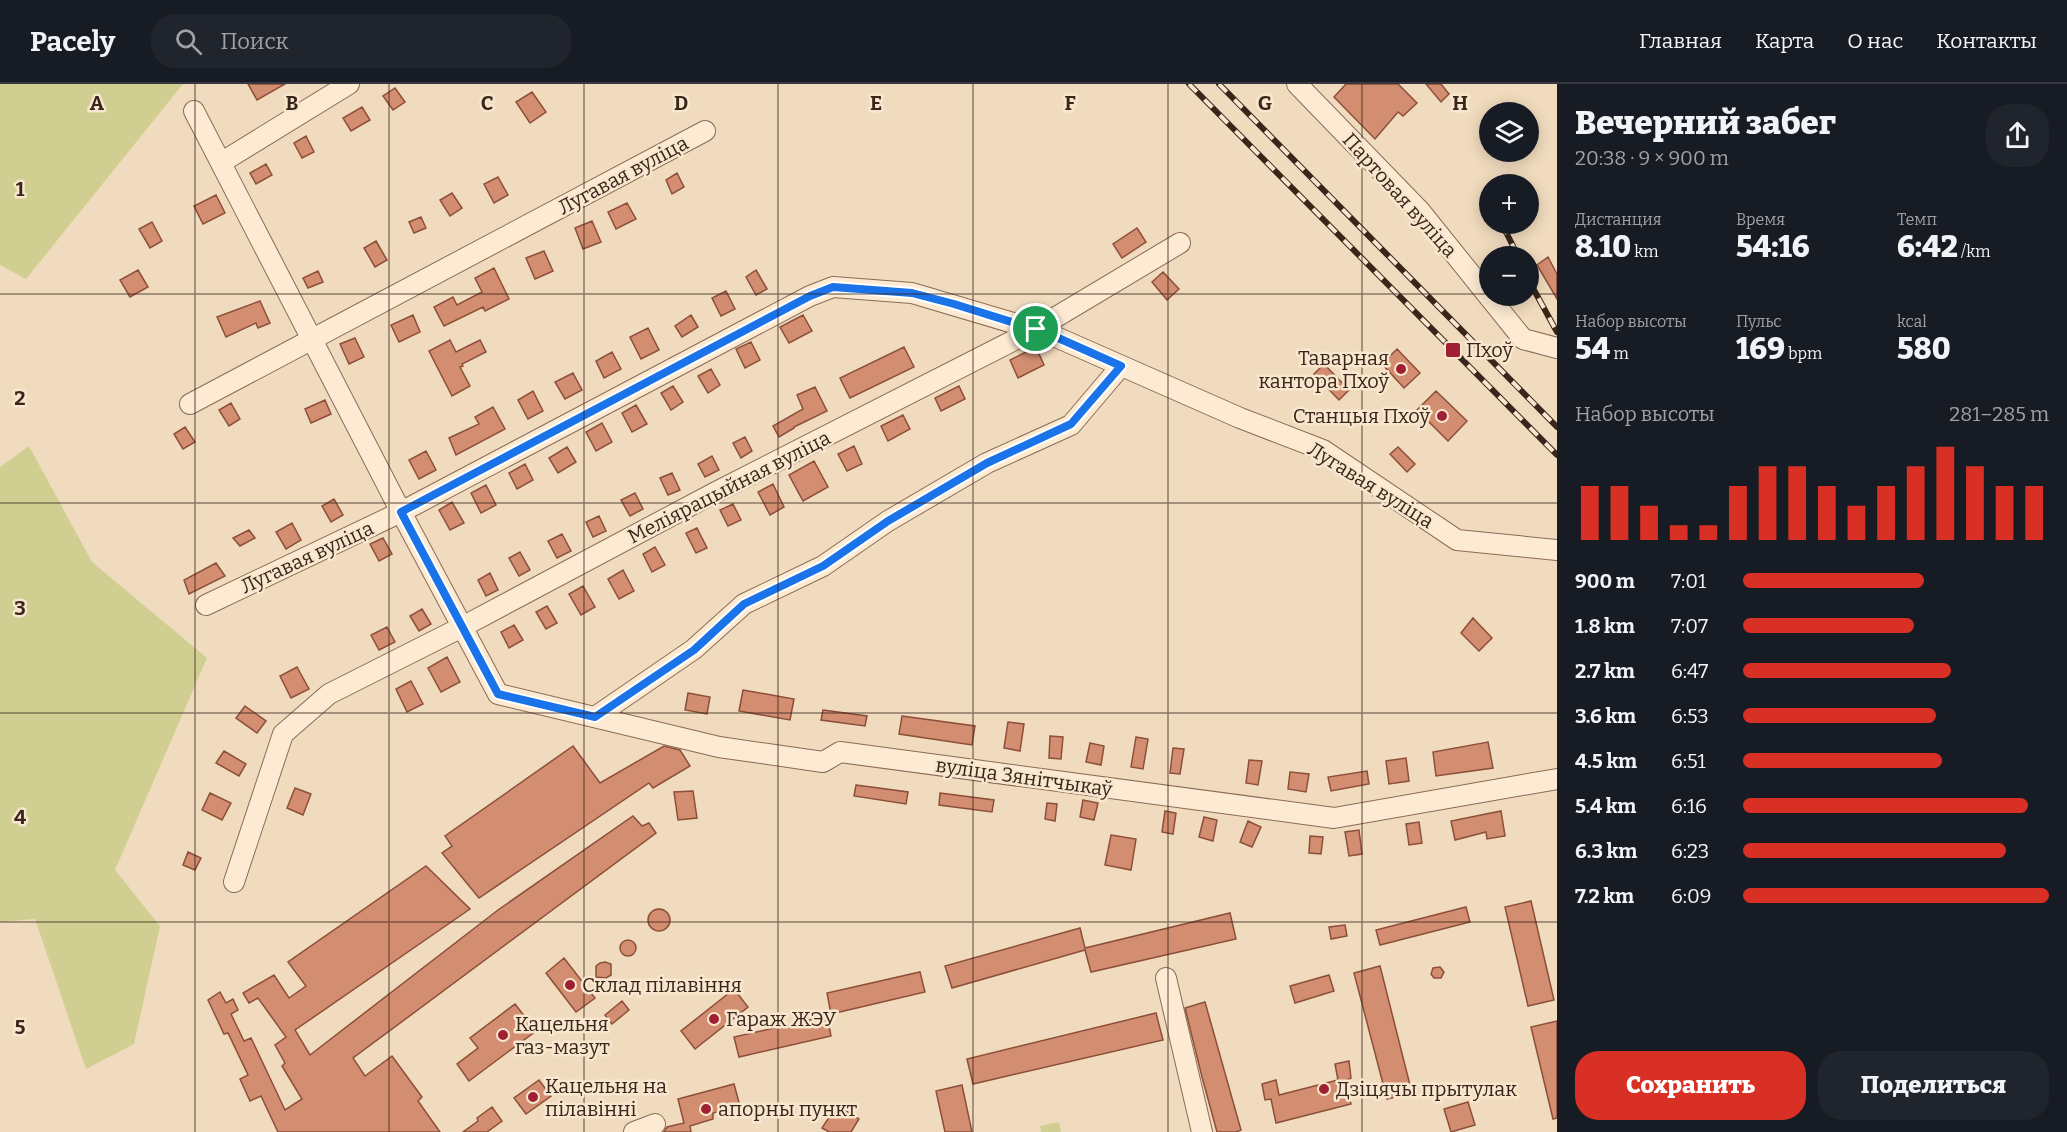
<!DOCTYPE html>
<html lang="ru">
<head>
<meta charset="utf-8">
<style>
	:root { --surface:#171b24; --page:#20242c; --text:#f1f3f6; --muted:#9ea1a6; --line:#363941; --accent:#d93025 }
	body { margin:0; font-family:Bitter,serif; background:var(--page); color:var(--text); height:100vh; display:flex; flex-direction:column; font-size:22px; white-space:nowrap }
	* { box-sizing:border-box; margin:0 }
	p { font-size:20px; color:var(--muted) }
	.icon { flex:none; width:33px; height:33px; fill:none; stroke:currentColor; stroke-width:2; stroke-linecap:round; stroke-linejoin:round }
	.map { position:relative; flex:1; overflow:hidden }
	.drawer { display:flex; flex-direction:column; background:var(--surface); width:510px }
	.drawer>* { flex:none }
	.fabs { position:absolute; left:1479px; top:18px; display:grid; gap:12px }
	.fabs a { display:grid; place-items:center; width:60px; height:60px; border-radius:50%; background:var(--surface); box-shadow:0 3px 15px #0003; font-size:30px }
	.pin { position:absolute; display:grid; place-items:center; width:51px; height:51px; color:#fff; margin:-26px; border:3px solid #fff; border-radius:50%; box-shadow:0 2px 6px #0007 }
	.round { display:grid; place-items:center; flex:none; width:63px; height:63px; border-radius:24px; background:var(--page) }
	.head { display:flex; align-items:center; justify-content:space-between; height:102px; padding:0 18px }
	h1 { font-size:33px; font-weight:800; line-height:45px }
	.figures { display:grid; grid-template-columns:repeat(3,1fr); gap:9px; height:102px; padding:6px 18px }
	.figures div { display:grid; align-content:center }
	.figures b { font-size:30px; font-weight:800 }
	.figures small { font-size:16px; font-weight:400 }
	.figures p { font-size:16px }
	.chart { height:168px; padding:12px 18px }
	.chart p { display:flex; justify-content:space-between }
	.chart svg { width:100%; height:108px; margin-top:6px; stroke:var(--accent); stroke-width:6 }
	.primary-button { display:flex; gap:12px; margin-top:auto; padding:12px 18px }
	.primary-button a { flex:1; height:69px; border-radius:24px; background:var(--accent); color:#fff; font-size:24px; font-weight:800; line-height:69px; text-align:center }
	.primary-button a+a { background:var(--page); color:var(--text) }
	ul { padding:0 18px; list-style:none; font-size:20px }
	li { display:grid; grid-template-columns:96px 72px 1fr; align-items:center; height:45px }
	li i { height:15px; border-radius:8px; background:var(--accent) }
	header { display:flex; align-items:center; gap:36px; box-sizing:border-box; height:84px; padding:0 30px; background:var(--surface); border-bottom:2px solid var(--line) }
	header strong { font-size:28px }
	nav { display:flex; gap:33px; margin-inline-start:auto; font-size:21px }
	.search { width:420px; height:54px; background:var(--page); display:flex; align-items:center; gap:15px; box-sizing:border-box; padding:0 21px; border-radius:24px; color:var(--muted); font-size:22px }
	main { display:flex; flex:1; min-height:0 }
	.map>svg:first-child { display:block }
	.green { fill:#d0cf91 }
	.building { fill:#d38d70; stroke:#8c4f39; stroke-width:1.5 }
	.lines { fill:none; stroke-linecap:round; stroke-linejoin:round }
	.minor-casing { stroke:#8b6b55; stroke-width:22 }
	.minor { stroke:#fcead2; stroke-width:20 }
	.rail-casing { stroke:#39261b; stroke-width:6 }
	.rail { stroke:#f8e7ce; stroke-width:4; stroke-dasharray:11; stroke-linecap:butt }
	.route-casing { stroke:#fff; stroke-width:12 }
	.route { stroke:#1a73e8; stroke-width:8 }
	.grid { fill:none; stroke:#39261b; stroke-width:1.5; stroke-opacity:0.55 }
	.poi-dot { fill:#9f2032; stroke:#f8e7ce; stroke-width:2 }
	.labels { text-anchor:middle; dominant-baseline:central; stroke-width:5; stroke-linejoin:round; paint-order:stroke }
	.street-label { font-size:20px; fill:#39261b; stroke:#f8e7ce }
	.poi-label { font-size:20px; fill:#39261b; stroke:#f8e7ce; text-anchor:start }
	.grid-label { font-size:20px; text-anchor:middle; font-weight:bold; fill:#39261b; stroke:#f8e7ce; stroke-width:5; stroke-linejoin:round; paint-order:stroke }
</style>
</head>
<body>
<header>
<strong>Pacely</strong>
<div class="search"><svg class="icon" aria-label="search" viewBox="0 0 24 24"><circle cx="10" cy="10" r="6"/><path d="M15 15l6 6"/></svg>Поиск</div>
<nav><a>Главная</a><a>Карта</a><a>О нас</a><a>Контакты</a></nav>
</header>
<main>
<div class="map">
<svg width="1557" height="1048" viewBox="0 0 1557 1048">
	<rect width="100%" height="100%" fill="#f1dbbe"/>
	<path class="green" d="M0 0H183L26 195 0 181Z
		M29 362 92 478 207 574 115 786 160 842 134 960 86 985 35 835 0 838V383Z
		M1059 1038 1061 1048H1041L1040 1042Z"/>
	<path class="building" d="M248 0H285L257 16Z
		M1346 0H1398L1417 19 1403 32 1398 28 1375 55 1334 13Z
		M1426 0H1441L1449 10 1441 18Z
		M395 4 405 18 393 26 383 12Z
		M532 8 546 28 530 39 516 18Z
		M362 23 370 36 351 47 343 34Z
		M306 52 314 68 302 74 294 59Z
		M266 80 272 91 256 100 250 89Z
		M677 89 684 103 672 110 666 96Z
		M498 93 508 111 494 119 484 100Z
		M452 109 462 124 450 132 440 116Z
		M216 111 225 129 203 140 194 122Z
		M627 119 636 135 616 145 608 128Z
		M421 133 426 144 414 149 409 138Z
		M592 137 601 158 583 165 575 144Z
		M152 138 162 157 150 164 139 145Z
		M1137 144 1146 158 1122 174 1113 160Z
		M376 157 387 176 375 183 364 164Z
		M544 167 553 187 535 195 526 174Z
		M1548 173 1557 190V215L1537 181Z
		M494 184 509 215 485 227 483 223 444 242 434 223 453 213 457 221 482 208 475 194Z
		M138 186 148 203 130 213 120 196Z
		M756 186 767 205 756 211 746 193Z
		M318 187 323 198 308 204 303 194Z
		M1163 188 1179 205 1167 216 1152 198Z
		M726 207 735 225 721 232 712 214Z
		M260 217 270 239 258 244 256 239 226 253 217 233Z
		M413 231 420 248 399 258 391 241Z
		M691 231 698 243 682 253 675 242Z
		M803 231 812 247 789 259 780 243Z
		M648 244 659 266 641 275 630 253Z
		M355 254 364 273 349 280 340 260Z
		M450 256 456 268 480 256 486 268 462 280 463 282 460 283 470 302 452 312 429 267Z
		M751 258 760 276 745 284 736 265Z
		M904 263 914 283 850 314 840 294Z
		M1036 263 1044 281 1018 294 1010 276Z
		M1397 265 1420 289 1404 304 1382 280Z
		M612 268 621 285 604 294 596 277Z
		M1324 280 1349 306 1339 316 1314 290Z
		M711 285 720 301 708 309 698 292Z
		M573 289 582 306 565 315 555 298Z
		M673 302 683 318 671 326 661 309Z
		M959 302 965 315 941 327 935 314Z
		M815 303 827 327 794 343V344L779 353 773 342 803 325 797 311Z
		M533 307 543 327 528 335 518 316Z
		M1436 307 1467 337 1448 357 1417 326Z
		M325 316 331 330 311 339 305 325Z
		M231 319 240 335 229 342 219 326Z
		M636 321 647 340 632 348 622 329Z
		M493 323 505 345 456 371 449 354 479 340 475 333Z
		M903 331 910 345 888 357 881 342Z
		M602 339 612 358 596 367 586 348Z
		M185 343 195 358 183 365 174 350Z
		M745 353 752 367 741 374 733 359Z
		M854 362 862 380 847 387 838 370Z
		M567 363 576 378 558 389 549 374Z
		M1398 363 1415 380 1407 388 1390 370Z
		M426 367 436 386 419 395 409 376Z
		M712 372 719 386 705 393 698 380Z
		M814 377 828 403 803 417 789 391Z
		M525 380 533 396 517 405 509 389Z
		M672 389 680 406 668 411 660 394Z
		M773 400 784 423 770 431 758 408Z
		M486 401 496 421 481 429 471 409Z
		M635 409 643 425 630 432 621 416Z
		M334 415 343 431 331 438 322 422Z
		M452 418 464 439 450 446 439 426Z
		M733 420 741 436 728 442 720 426Z
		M599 432 606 447 593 453 586 438Z
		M292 439 301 456 286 465 276 448Z
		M697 444 707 464 696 469 686 449Z
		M249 446 255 454 240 462 233 454Z
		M562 450 571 467 557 474 548 457Z
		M383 454 392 470 379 477 370 460Z
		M655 463 665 481 652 488 643 470Z
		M520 468 530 486 519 492 509 474Z
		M216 479 225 492 189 510 184 496Z
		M623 486 634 507 619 515 608 495Z
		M490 489 498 506 486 512 478 496Z
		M583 502 595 523 581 531 569 510Z
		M547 522 557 539 546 545 536 528Z
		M422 525 431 540 419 547 410 532Z
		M1473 534 1492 554 1479 567 1461 549Z
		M514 541 523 556 509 564 501 548Z
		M387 543 395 558 379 566 371 551Z
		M447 573 460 598 441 608 428 584Z
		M297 583 309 605 291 614 280 592Z
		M411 597 423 620 407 628 396 605Z
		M743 606 794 615 790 636 739 627Z
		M688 609 710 613 707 630 685 626Z
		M245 622 266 637 257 649 236 634Z
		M823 626 867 632 865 642 821 636Z
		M902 632 975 642 972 661 899 650Z
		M1008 638 1024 640 1020 667 1004 664Z
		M1050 652 1063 653 1061 675 1049 674Z
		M1136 653 1148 655 1143 685 1131 683Z
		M1488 658 1493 684 1436 692 1433 668Z
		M1090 659 1104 662 1101 681 1086 678Z
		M573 662 600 699 664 662 680 666 690 682 653 704 649 699 479 814 442 769 452 762 445 752Z
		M1173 664 1184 665 1180 690 1170 689Z
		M224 667 246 680 239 692 216 679Z
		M1406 674 1409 697 1389 700 1386 677Z
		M1249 676 1262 677 1258 701 1246 699Z
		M1367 687 1369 700 1331 707 1328 693Z
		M1290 688 1309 690 1306 708 1288 705Z
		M856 701 908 708 906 720 854 712Z
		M295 704 311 710 303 731 287 724Z
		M693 707 697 734 678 736 674 708Z
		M210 709 231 719 222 736 202 726Z
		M940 709 994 716 992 728 939 721Z
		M1083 716 1098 719 1094 736 1080 733Z
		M1047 719 1057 720 1055 737 1045 735Z
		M1165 727 1176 729 1173 750 1162 748Z
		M1501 727 1505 752 1487 755 1486 748 1455 756 1451 737Z
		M633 732 642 742 649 739 656 749 353 974 365 992 392 972 422 1013 418 1017 440 1048H278L261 1012 250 1017 240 995 248 991 228 949 224 950 208 916 220 908 226 919 233 915 238 926 231 930 244 957 251 954 285 1026 302 1015 282 982 285 979 275 961 286 953 258 914 249 919 243 909 274 891 289 914 306 902 288 878 426 782 470 825 295 946 310 971 498 826Z
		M1204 733 1217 736 1213 757 1199 753Z
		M1248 737 1261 743 1252 763 1240 758Z
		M1419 738 1422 759 1409 761 1406 740Z
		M1359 746 1362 770 1349 772 1345 748Z
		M1111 751 1136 755 1131 786 1105 781Z
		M1310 752 1323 753 1321 770 1309 769Z
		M188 768 201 774 195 786 183 781Z
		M1531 817 1554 916 1528 922 1505 823Z
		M1466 823 1470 838 1380 861 1376 846Z
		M648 836a11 11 0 1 1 22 0a11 11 0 1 1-22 0Z
		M1230 829 1236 855 1091 888 1085 866 952 904 945 882 1080 844 1085 864Z
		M1345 841 1347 852 1331 855 1329 843Z
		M620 864a8 8 0 1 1 16 0a8 8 0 1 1-16 0Z
		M564 874 595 914 576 928 546 889Z
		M605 878 611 880V891L606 894 596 893V882L600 879Z
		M1380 882 1412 1009 1387 1015 1354 889Z
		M1440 883 1444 888 1441 894H1434L1431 890 1433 884Z
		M920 888 925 908 831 930 827 909Z
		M1329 891 1334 907 1295 919 1290 902Z
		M734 905 748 923 695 965 681 947Z
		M622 917 629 926 612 940 605 931Z
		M1205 918 1241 1046 1236 1048H1217L1202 993 1185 924Z
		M515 920 536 947 469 997 457 980 478 964 470 954Z
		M1156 929 1163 956 973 1000 967 975Z
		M827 932 831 952 739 973 734 953Z
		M1557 937V1034L1553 1035 1531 943Z
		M1349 977 1351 994 1345 997 1351 1020 1276 1039 1271 1015 1265 1016 1262 1000 1276 996 1279 1011 1338 996 1335 980Z
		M539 996 551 1012 526 1030 514 1014Z
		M734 1000 740 1022 713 1029V1035L690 1042 691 1048H664L667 1043 684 1039 678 1015Z
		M962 1001 972 1048H945L936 1007Z
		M1468 1018 1475 1041 1451 1048 1444 1025Z
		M837 1021 859 1035 851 1048H829L822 1044Z
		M492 1023 502 1037 487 1048H463L478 1037 477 1034Z"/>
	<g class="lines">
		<defs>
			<path id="minor" d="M1297 0 1420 127 1523 255 1557 264
				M194 27 401 428 498 610 719 663 823 678 840 668 1334 734 1557 695
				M222 78 349 0
				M190 320 705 47
				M206 521 401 428 810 212 833 203 912 209 1047 249 1240 334 1323 366 1457 456 1557 466
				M595 633 694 565 744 520 823 482 888 437 987 379 1071 341 1121 282
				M234 798 283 650 329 610 462 543 716 408 1036 245 1180 159
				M1166 894 1202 1048
				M634 1048 655 1040"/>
		</defs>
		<use href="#minor" class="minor-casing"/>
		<use href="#minor" class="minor"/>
		<defs>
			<path id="rail" d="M1189 0 1557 371
				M1219 0 1557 343
				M1502 140 1518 172
				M1528 195 1557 248"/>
		</defs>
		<use href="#rail" class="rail-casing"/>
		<use href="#rail" class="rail"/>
	</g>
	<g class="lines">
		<defs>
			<path id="route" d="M833 203 912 209 954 220 1047 249 1121 282 1071 340 987 379 888 437 823 482 744 520 694 566 595 633 498 610 401 428 810 212Z"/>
		</defs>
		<use href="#route" class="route-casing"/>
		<use href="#route" class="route"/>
	</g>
	<path class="grid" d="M195 0V1048M389 0V1048M584 0V1048M778 0V1048M973 0V1048M1168 0V1048M1362 0V1048M0 210H1490M1528 210H1557M0 419H1557M0 629H1557M0 838H1557"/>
	<g class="poi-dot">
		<rect x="1445" y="258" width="16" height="16" rx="3"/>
		<circle cx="1401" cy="285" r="6"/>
		<circle cx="1442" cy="332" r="6"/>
		<circle cx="570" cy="901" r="6"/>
		<circle cx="714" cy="935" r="6"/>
		<circle cx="503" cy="951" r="6"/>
		<circle cx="1324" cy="1005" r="6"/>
		<circle cx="533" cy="1013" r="6"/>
		<circle cx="706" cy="1025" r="6"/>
	</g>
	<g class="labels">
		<g class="street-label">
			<text transform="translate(623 91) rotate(-28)">Лугавая вуліца</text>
			<text transform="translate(1400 111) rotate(48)">Партовая вуліца</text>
			<text transform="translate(1371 401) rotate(32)">Лугавая вуліца</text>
			<text transform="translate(729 403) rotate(-27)">Меліярацыйная вуліца</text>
			<text transform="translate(307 473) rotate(-25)">Лугавая вуліца</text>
			<text transform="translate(1024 693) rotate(8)">вуліца Зянітчыкаў</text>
		</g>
		<g class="poi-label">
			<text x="1466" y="266">Пхоў</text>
			<text x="1389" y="274" text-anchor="end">Таварная<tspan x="1389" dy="23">кантора Пхоў</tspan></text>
			<text x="1430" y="332" text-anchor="end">Станцыя Пхоў</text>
			<text x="582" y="901">Склад пілавіння</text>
			<text x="726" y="935">Гараж ЖЭУ</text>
			<text x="515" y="940">Кацельня<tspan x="515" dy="23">газ-мазут</tspan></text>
			<text x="545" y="1002">Кацельня на<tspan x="545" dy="23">пілавінні</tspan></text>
			<text x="1336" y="1005">Дзіцячы прытулак</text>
			<text x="718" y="1025">апорны пункт</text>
		</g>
	</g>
	<g class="grid-label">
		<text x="97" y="26">A</text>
		<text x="292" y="26">B</text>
		<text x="487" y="26">C</text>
		<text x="681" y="26">D</text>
		<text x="876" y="26">E</text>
		<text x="1070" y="26">F</text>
		<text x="1265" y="26">G</text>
		<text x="1460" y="26">H</text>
		<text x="20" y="112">1</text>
		<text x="20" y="321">2</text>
		<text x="20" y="531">3</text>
		<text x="20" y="740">4</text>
		<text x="20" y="950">5</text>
	</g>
</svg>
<div class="fabs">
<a><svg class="icon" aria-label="layers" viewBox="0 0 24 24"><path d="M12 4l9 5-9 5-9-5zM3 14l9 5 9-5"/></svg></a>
<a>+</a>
<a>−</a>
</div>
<div class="pin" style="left:1036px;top:245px;background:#1e9e55"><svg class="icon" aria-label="arrive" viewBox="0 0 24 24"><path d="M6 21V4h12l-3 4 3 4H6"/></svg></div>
</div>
<section class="drawer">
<div class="head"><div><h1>Вечерний забег</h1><p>20:38 · 9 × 900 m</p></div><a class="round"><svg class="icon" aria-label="share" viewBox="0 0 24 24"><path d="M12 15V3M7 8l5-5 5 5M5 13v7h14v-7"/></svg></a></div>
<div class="figures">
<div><p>Дистанция</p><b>8.10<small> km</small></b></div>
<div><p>Время</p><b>54:16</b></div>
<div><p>Темп</p><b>6:42<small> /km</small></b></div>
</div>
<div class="figures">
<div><p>Набор высоты</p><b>54<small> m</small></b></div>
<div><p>Пульс</p><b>169<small> bpm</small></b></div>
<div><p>kcal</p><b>580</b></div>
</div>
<div class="chart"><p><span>Набор высоты</span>281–285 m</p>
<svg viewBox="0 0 160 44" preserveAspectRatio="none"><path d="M5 44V22M15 44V22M25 44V30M35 44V38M45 44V38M55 44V22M65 44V14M75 44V14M85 44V22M95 44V30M105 44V22M115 44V14M125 44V6M135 44V14M145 44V22M155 44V22"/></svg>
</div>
<ul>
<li><b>900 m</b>7:01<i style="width:59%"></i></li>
<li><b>1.8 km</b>7:07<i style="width:56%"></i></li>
<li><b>2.7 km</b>6:47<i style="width:68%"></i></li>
<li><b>3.6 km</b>6:53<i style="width:63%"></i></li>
<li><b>4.5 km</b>6:51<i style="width:65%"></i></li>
<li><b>5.4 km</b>6:16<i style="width:93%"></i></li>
<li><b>6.3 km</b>6:23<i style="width:86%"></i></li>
<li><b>7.2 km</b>6:09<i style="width:100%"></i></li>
</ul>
<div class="primary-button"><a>Сохранить</a><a>Поделиться</a></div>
</section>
</main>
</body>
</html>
